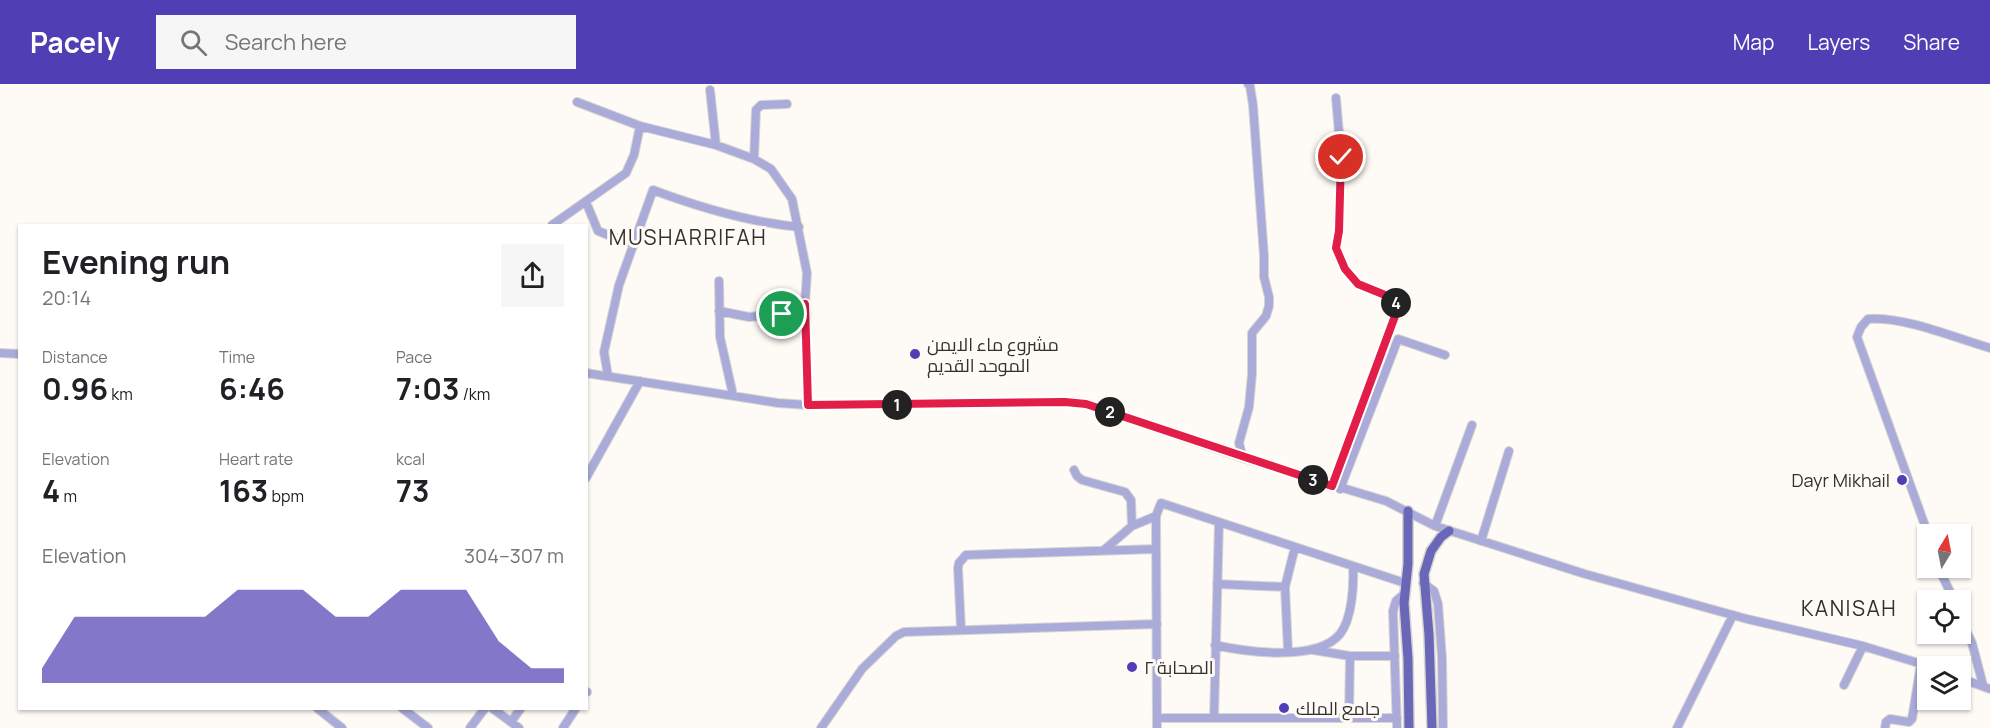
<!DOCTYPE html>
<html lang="en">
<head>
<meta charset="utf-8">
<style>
	:root { --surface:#fff; --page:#f6f6f6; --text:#202124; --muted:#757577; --accent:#503eb5 }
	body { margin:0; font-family:Manrope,Cairo,sans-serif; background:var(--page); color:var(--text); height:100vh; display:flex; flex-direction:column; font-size:22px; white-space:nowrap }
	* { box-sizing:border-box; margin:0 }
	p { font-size:20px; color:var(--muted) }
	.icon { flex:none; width:33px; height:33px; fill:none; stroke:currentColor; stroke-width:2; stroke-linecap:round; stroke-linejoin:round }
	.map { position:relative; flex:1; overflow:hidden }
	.details { position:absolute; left:18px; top:140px; width:570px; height:486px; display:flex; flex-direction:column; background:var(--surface); border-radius:0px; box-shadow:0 2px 4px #0004 }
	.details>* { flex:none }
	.needle { width:39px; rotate:10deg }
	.tools { position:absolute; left:1917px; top:440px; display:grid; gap:12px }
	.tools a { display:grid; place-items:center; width:54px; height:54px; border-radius:0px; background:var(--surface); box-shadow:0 2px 4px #0004; font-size:30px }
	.pin { position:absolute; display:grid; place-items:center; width:51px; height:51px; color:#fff; margin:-26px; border:3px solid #fff; border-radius:50%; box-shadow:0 2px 6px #0007 }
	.km { position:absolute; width:30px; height:30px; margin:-15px; border-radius:50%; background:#222; color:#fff; font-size:16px; line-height:30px; text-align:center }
	.round { display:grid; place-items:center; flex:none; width:63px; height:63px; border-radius:0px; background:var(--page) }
	.summary { display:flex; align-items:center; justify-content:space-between; height:102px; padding:0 24px }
	h1 { font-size:33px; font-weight:700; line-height:45px }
	.stats { display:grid; grid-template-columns:repeat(3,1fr); gap:9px; height:102px; padding:6px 24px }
	.stats div { display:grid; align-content:center }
	.stats b { font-size:30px; font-weight:700 }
	.stats small { font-size:16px; font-weight:400 }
	.stats p { font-size:16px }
	.chart { height:168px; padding:12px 24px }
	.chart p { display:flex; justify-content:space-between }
	.chart svg { width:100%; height:108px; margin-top:6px; fill:var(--accent); opacity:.7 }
	header { display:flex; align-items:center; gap:36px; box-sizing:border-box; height:84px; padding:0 30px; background:var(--accent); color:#fff }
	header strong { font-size:28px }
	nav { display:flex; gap:33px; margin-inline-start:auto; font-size:21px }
	.search { width:420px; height:54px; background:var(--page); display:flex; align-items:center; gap:15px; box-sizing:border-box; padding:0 21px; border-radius:0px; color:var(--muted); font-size:22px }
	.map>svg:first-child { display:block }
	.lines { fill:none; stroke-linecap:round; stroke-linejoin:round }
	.minor-casing { stroke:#d9d6d2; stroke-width:10 }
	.major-casing { stroke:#d9d6d2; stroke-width:12 }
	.minor { stroke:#aaabd9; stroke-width:8 }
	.major { stroke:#6a66b8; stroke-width:9 }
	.route-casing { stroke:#fff; stroke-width:12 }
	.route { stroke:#e11d48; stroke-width:8 }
	.poi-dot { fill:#503eb5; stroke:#fefaf6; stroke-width:2 }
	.labels { text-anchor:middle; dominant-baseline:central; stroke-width:6; stroke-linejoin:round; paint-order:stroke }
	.poi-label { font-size:18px; fill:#333130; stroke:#fefaf6; text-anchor:start }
	.quarter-label { font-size:21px; letter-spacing:1.5px; fill:#333130; stroke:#fefaf6 }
</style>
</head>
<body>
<header>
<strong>Pacely</strong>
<div class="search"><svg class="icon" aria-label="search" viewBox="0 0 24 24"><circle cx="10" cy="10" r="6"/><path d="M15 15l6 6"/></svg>Search here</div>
<nav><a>Map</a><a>Layers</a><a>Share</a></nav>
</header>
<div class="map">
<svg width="1990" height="644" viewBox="0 0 1990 644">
	<rect width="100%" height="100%" fill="#fefaf6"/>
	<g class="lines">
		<defs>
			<path id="minor" d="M1248 0 1250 2 1253 21 1264 172V193L1269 213V222L1266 232 1252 249V290L1249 323 1239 359 1243 374 1386 417 1435 442 1585 490 1747 535 1863 562 1928 582
				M710 6 716 61
				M577 18 640 42
				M754 75 756 26 761 21 787 20
				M586 118 598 147 634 161
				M552 141 626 89 634 71 640 42 716 61 754 75 771 85 792 115 807 189 805 220 808 321
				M719 197 720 253 733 311
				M719 227 749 233 782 230 805 220
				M0 269 20 270
				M586 289 778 319 808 321 1065 318 1086 320 1243 374
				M608 292 604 268 619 201 653 106C701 124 748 138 799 143
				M1074 386 1077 392 1082 396 1125 408 1131 416 1132 442
				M586 394 640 297
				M1332 402 1395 232 1397 220 1390 213 1358 200 1345 185 1336 164 1339 147 1341 73 1336 14
				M1340 405 1398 255 1445 271
				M1435 442 1472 341
				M1928 450 1857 253 1861 243 1868 235C1907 233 1952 253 1990 264
				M1481 457 1509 367
				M1104 466 1132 442 1156 432
				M1938 483 1954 516
				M1423 499 1434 507 1438 520 1442 574 1443 644
				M1217 500 1285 503
				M1960 534 1972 559 1983 601
				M961 545 958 484 959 479 966 471 1156 465
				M1215 561C1246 568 1317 578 1340 550 1352 535 1354 501 1353 483
				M1313 566 1350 572 1349 634
				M1288 567 1285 503 1295 463
				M1350 572H1395
				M1960 594 1990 605
				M1844 601 1863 562
				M586 608H587
				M317 624 342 644
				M402 624 428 644
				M492 624 519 644
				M1158 634H1397
				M1214 634 1219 438
				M511 638 521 624
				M470 644 485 624
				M563 644 576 624
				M821 644 862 585 896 552 904 548 1157 540
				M1157 644 1156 432 1161 419 1405 499
				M1397 644 1393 527 1396 517 1404 510
				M1677 644 1733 531
				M1885 644 1886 638 1890 635 1909 638 1912 635 1921 580"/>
			<path id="major" d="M1408 427V480L1404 519 1408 575 1409 644
				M1432 644 1429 551 1424 490 1431 467 1441 453 1449 447"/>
		</defs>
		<use href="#minor" class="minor-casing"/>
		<use href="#major" class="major-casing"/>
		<use href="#minor" class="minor"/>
		<use href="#major" class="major"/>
	</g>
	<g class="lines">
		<defs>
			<path id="route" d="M782 230 805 220 808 321 1065 318 1086 320 1332 402 1395 232 1397 220 1390 213 1358 200 1345 185 1336 164 1339 147 1341 73"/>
		</defs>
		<use href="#route" class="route-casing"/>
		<use href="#route" class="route"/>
	</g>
	<g class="poi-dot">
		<circle cx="915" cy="270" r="6"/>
		<circle cx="1902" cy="396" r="6"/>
		<circle cx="1132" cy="583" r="6"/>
		<circle cx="1284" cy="624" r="6"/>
	</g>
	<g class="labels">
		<g class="poi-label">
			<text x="927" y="260">مشروع ماء الايمن<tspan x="927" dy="21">الموحد القديم</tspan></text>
			<text x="1890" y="396" text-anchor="end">Dayr Mikhail</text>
			<text x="1144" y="583">الصحابة ٢</text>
			<text x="1296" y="624">جامع الملك</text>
		</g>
		<g class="quarter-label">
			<text x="688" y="153">MUSHARRIFAH</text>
			<text x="1849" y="524">KANISAH</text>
		</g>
	</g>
</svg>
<div class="tools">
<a><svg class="needle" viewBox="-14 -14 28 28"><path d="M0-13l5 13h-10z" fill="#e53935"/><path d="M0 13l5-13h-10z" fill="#757577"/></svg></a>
<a><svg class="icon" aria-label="locate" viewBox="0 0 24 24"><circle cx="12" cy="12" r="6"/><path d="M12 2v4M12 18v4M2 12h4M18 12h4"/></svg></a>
<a><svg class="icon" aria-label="layers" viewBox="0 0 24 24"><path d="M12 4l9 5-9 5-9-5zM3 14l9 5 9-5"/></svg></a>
</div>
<div class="pin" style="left:782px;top:230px;background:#1e9e55"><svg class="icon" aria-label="arrive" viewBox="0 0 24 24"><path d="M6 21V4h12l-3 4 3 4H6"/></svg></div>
<div class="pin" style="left:1341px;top:73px;background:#d93025"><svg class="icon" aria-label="check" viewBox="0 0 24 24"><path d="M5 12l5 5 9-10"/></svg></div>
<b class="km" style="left:897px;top:321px">1</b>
<b class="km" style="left:1110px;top:328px">2</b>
<b class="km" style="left:1313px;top:396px">3</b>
<b class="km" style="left:1396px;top:219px">4</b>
<section class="details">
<div class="summary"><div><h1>Evening run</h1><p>20:14</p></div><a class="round"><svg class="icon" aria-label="share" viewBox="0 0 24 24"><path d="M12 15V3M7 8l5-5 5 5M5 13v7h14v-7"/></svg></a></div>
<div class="stats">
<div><p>Distance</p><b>0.96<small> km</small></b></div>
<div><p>Time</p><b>6:46</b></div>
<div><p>Pace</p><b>7:03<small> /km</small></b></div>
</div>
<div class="stats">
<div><p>Elevation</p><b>4<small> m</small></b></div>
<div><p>Heart rate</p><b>163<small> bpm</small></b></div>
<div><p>kcal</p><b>73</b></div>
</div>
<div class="chart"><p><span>Elevation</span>304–307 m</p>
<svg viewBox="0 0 160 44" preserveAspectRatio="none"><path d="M0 44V38L10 17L20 17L30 17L40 17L50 17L60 6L70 6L80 6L90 17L100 17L110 6L120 6L130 6L140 27L150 38L160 38V44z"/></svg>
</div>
</section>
</div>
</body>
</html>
